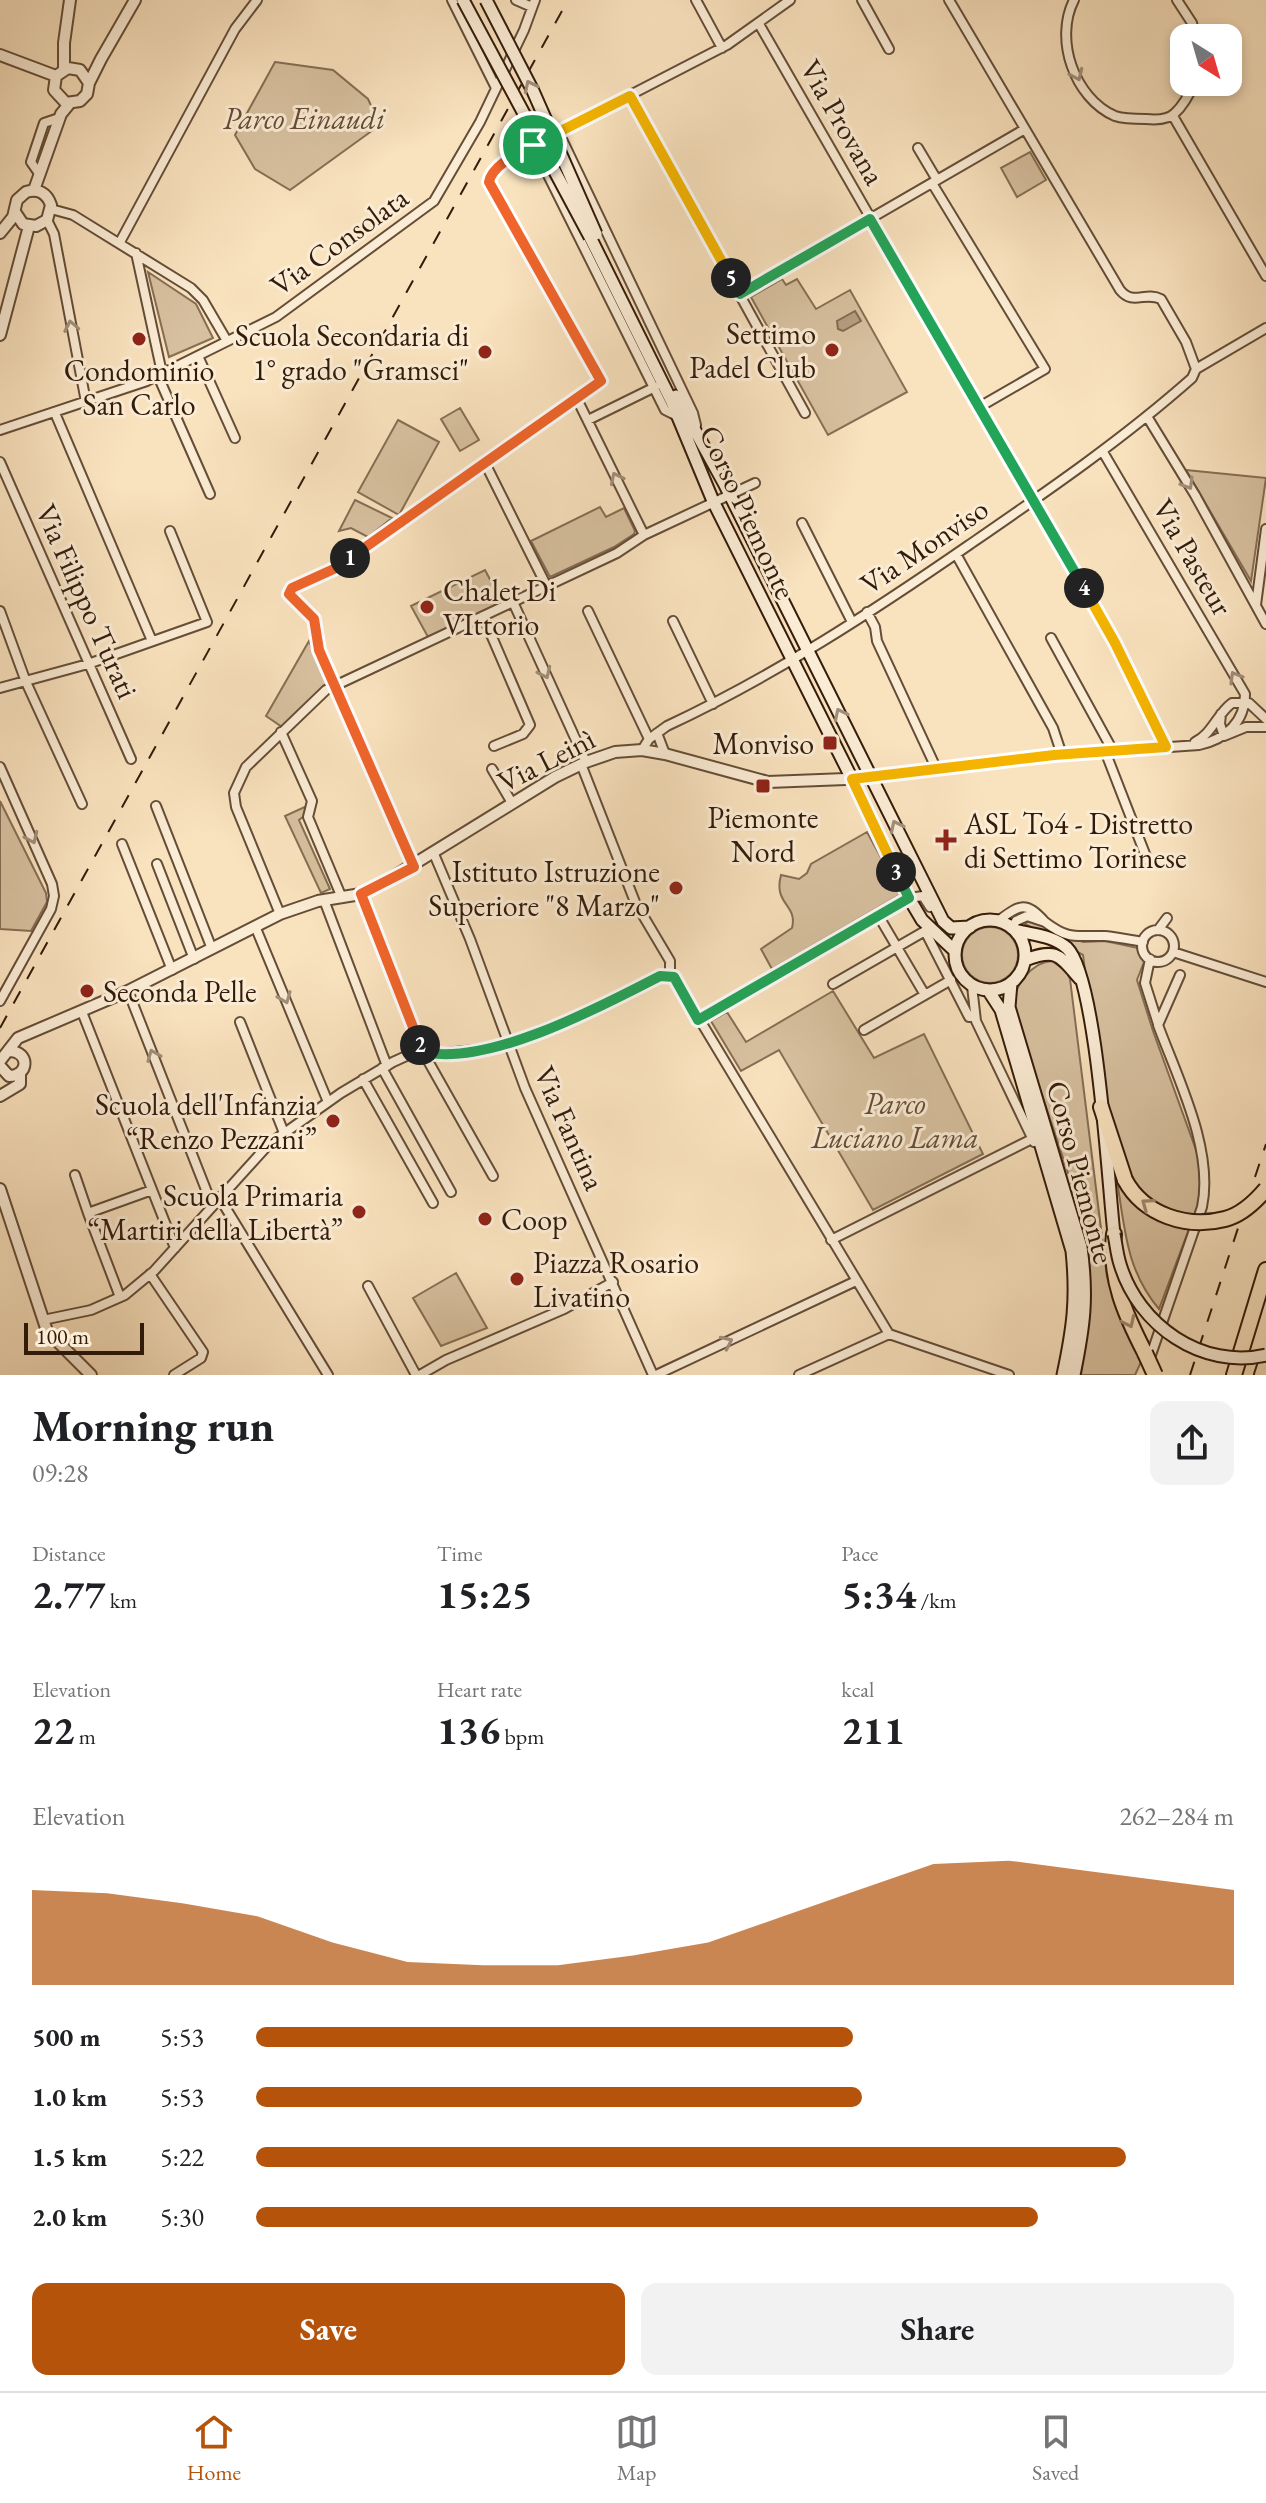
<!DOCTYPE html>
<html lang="en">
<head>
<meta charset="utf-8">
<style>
	:root { --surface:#fff; --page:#f2f2f2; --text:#202124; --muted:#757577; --line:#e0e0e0; --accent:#b45309 }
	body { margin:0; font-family:"EB Garamond",serif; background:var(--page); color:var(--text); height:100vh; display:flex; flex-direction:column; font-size:30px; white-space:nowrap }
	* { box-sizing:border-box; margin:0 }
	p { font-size:26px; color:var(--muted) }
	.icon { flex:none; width:44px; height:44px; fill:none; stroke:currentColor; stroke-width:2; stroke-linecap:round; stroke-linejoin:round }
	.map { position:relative; height:1375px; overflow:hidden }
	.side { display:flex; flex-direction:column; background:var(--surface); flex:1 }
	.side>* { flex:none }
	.needle { width:52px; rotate:143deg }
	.tools { position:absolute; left:1170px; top:24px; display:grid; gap:16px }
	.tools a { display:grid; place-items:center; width:72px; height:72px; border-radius:16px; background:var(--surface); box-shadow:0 4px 12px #0003; font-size:40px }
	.scale { position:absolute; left:24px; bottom:20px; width:120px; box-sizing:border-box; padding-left:8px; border:4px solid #331b0a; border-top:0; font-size:22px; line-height:28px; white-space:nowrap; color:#331b0a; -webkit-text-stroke:6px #fbecd5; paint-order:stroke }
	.pin { position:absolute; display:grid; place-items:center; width:68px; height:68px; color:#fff; margin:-34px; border:4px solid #fff; border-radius:50%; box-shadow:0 2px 8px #0007 }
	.km { position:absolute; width:40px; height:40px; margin:-20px; border-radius:50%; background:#222; color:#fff; font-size:22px; line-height:40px; text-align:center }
	.round { display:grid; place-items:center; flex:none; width:84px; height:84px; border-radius:16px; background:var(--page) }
	.head { display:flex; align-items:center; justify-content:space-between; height:136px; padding:0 32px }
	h1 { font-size:44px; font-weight:700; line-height:60px }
	.metrics { display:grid; grid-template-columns:repeat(3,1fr); gap:12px; height:136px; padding:8px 32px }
	.metrics div { display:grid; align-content:center }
	.metrics b { font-size:40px; font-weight:700 }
	.metrics small { font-size:22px; font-weight:400 }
	.metrics p { font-size:22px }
	.chart { height:224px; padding:16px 32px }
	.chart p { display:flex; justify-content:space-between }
	.chart svg { width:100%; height:144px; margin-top:8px; fill:var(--accent); opacity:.7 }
	.action { display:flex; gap:16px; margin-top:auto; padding:16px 32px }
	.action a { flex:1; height:92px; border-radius:16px; background:var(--accent); color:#fff; font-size:32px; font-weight:700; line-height:92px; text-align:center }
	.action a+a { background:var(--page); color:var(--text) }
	ul { padding:0 32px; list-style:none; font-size:26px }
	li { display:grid; grid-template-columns:128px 96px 1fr; align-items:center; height:60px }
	li i { height:20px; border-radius:10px; background:var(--accent) }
	.menu { display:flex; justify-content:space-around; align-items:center; height:112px; border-top:2px solid var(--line); background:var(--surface); font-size:22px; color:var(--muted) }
	.menu a { display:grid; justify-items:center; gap:4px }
	.menu .current { color:var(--accent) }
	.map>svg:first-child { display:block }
	.green { fill:#d7c09f; stroke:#856e54; stroke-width:2 }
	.water { fill:#b69e81; stroke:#826a51; stroke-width:2 }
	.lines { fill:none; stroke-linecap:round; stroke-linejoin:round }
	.minor-casing { stroke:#644d37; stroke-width:12 }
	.tertiary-casing { stroke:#644d37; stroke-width:14 }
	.secondary-casing { stroke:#331b0a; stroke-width:15 }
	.motorway-casing { stroke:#331b0a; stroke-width:18 }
	.minor { stroke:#fbecd5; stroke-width:8 }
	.tertiary { stroke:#fbecd5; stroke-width:10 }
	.secondary { stroke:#fbecd5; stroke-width:11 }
	.motorway { stroke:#f9e2be; stroke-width:14 }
	.rail { stroke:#331b0a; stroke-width:2; stroke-dasharray:14 14; stroke-linecap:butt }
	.secondary-bridge-casing { stroke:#331b0a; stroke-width:15; stroke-linecap:butt }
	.motorway-bridge-casing { stroke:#331b0a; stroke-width:18; stroke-linecap:butt }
	.secondary-bridge { stroke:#fbecd5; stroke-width:11 }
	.motorway-bridge { stroke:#f9e2be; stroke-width:14 }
	.oneway { stroke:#a18e7a }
	.oneway2 { stroke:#a0886d }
	.split-1-casing { stroke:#fff; stroke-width:16 }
	.split-2-casing { stroke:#fff; stroke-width:16 }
	.split-3-casing { stroke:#fff; stroke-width:16 }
	.split-4-casing { stroke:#fff; stroke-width:16 }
	.split-5-casing { stroke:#fff; stroke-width:16 }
	.split-6-casing { stroke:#fff; stroke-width:16 }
	.split-1 { stroke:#f0652b; stroke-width:10 }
	.split-2 { stroke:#f0652b; stroke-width:10 }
	.split-3 { stroke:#22a559; stroke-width:10 }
	.split-4 { stroke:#f5b400; stroke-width:10 }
	.split-5 { stroke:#22a559; stroke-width:10 }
	.split-6 { stroke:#f5b400; stroke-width:10 }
	.poi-dot { fill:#8f2418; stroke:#fbecd5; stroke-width:3 }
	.labels { text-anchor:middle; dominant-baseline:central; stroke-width:6; stroke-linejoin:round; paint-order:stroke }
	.park-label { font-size:30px; font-style:italic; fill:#644d37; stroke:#fbecd5 }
	.street-label { font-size:30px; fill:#331b0a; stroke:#fbecd5 }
	.poi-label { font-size:30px; fill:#331b0a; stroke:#fbecd5; text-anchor:end }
</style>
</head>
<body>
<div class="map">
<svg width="1266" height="1375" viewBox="0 0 1266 1375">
	<rect width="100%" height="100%" fill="#f9e2be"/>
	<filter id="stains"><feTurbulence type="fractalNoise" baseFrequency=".0025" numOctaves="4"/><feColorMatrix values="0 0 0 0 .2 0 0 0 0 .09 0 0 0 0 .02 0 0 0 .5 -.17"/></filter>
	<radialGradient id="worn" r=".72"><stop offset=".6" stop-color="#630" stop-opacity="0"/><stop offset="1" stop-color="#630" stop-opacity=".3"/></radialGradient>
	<path class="green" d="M275 62 333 70 368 99 380 125 290 190 255 169 235 135Z
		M1030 152 1046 180 1017 197 1001 168Z
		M148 272 196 304 213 338 169 357Z
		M782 279 786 285 797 279 816 309 850 290 907 392 828 435 751 297Z
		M460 408 479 440 460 451 441 419Z
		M398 420 439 442 399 515 358 492Z
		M1186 470 1266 478 1251 581Z
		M355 500 392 518 368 537 351 528 339 531Z
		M600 507 606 517 624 508 635 531 634 534 614 547 550 577 531 541Z
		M485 570 502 602 428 637 411 606Z
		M309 641 328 682 282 727 266 716Z
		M0 801 46 893 47 902 31 931 0 929Z
		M309 805 304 816 299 820 330 889 321 893 285 816Z
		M867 832 901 894 772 969 761 949 792 928C798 904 773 905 781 875L799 879 807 873 811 864Z
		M1030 920 1083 942 1105 941 1138 948 1144 962 1137 980 1153 1031 1200 1161 1203 1187 1195 1217C1177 1213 1160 1207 1146 1195 1101 1156 1091 1014 1083 955L1025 924Z
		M962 955a28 28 0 1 1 56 0a28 28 0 1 1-56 0Z
		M1052 961 1066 971 1070 979 1107 1277 1116 1307 1141 1362 1135 1375H1081L1090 1268 1073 1188 1012 1005C1015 986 1031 962 1052 961Z
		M833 991 874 1058 924 1034 983 1154 873 1210 779 1050 741 1071 711 1021 727 1012 746 1042Z
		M1117 1181 1150 1216 1189 1229 1159 1309C1126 1270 1125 1229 1117 1181Z
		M456 1273 487 1328 441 1346 413 1298Z"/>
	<path class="water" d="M855 311 861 321 843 331 838 329 837 321Z"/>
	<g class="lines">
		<defs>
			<path id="minor" d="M452 0 496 88
				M516 0 532 7
				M696 0 722 48
				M862 0 889 49
				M949 0 1120 290C1133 306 1145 291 1161 299L1186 342 1196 369
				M1074 0C1054 39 1074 98 1115 116 1124 119 1137 119 1146 119 1156 120 1168 120 1175 113 1184 105 1190 93 1195 82
				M1177 0 1192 23 1196 38
				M759 24 1115 643 1166 747
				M630 96 805 413
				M1173 116 1266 276
				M559 133 693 413 696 425
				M533 145 665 410 677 416
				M918 148 937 180
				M38 172 31 162 44 123 59 118
				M932 183 1045 369 981 406
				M51 209 73 215 191 288 203 300 227 341
				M47 220 54 234 86 402
				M120 242 235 29 257 0
				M136 253 162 373
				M740 294 1025 129
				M198 356 235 438
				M158 376 210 494
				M577 399 644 535
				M55 413 152 641
				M1148 418 1195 495 1266 624
				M588 420 655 387
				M0 430 147 381 276 317 434 201 480 122 524 30 535 0
				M0 462 131 759
				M485 463 547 587
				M802 523 852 622
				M956 554 1053 728 1062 755
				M513 602 586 762
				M1256 605 1266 529
				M0 611 26 682 82 804
				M588 611 649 739
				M867 612 875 627 877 641 937 770
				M483 616 530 725 523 734 494 746
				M673 621 713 704
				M1051 638 1113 751
				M0 688 88 664 207 622 170 531
				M1221 714 1220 724 1224 736 1246 727H1266
				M281 732 312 801 308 817 342 898
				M657 733 665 754
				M1195 742C1212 734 1217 714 1232 703H1249L1266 719
				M642 750 649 739 667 726C774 676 872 612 969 545 1046 492 1122 440 1192 378L1196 369 1266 328
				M1105 751 1147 859
				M581 764 635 902 670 961V975L674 977 889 1334 1009 1375
				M0 767 52 884 54 896 51 909 0 1001
				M492 769 512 803
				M872 778 1054 755 1199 745C1226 739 1245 722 1245 694L1103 452
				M156 806 212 949
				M122 844 172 970
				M434 854 470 939 525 1088 653 1375
				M157 864 194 959
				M414 867 319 650 314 619 289 594 292 588 336 568 601 381 489 182 492 174 514 155 727 45 790 0
				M361 894 423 1052 493 1176
				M324 900 387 1066
				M280 914 236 807 234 793 246 767 326 690 617 553 644 535 755 483
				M878 915 925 995
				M998 921C1020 905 1025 900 1045 922L1027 916 1016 921 1012 928
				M1045 922C1070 941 1076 935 1105 936 1117 937 1131 940 1143 942
				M255 926 328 1102
				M1158 930 1167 918
				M1142 946a16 16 0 1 1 32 0a16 16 0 1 1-32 0Z
				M1173 952 1266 982
				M1150 959 1145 983 1158 1024
				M833 984 925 931 969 1017H975
				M972 986 976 1021 1034 1142
				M128 991 212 1205
				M82 1012 175 1248
				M698 1020 909 898 923 896 930 907
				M240 1022 284 1133
				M864 1030 951 980
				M382 1068 451 1192
				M363 1079 433 1203
				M75 1175 88 1213 152 1190
				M219 1197 328 1375
				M88 1213 120 1297
				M831 1240 1032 1139
				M150 1274 203 1352 201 1358 174 1375
				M368 1286 416 1375
				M43 1320 91 1310 125 1295 154 1271 269 1144 341 1093 393 1062 415 1052 434 1054 496 1048 595 1009 660 976 670 975
				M1151 1355 1202 1207C1214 1150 1178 1079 1158 1025L1180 975
				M420 1375 446 1360 564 1309 613 1282
				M656 1375 856 1281
				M799 1375 889 1334"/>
			<path id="tertiary" d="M0 55 56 76
				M64 69V43L70 0
				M89 83 80 70 68 68 56 76 54 90 66 103 80 101 87 94 89 83 101 59 135 0
				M34 190 61 114 70 103
				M0 233 13 217 17 200 26 192C38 188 47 193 51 205L47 220 36 226 23 224 15 212
				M0 335 29 226
				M0 1061 18 1038 128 991 280 914 318 901 361 894 380 885 555 777 586 762 615 752 642 750 665 754 768 782 872 778
				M0 1066 9 1076C29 1076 30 1052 10 1051
				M0 1096 20 1084V1074
				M0 1189 47 1331 91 1375"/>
			<path id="secondary" d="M590 237 671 400 713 501 852 779 906 893 922 920 955 951
				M676 396 724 483 943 921 951 928 970 927
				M955 955a35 35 0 1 1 70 0a35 35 0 1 1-70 0Z
				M1015 930C1033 935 1052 935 1067 948 1097 977 1108 1183 1114 1234
				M1025 960C1057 948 1059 955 1080 979
				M1011 983 1009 1007 1081 1247C1088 1297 1084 1326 1074 1375
				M988 990 1001 1010 1072 1251C1077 1299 1073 1328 1063 1375"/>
			<path id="motorway" d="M1101 1107 1125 1180
				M1114 1234C1109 1279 1125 1314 1145 1353
				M1234 1375 1266 1270
				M1262 1375 1266 1363"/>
		</defs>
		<use href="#minor" class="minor-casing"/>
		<use href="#tertiary" class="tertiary-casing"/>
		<use href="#secondary" class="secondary-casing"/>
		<use href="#motorway" class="motorway-casing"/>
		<use href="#minor" class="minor"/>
		<use href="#tertiary" class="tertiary"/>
		<use href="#secondary" class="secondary"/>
		<use href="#motorway" class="motorway"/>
		<path class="rail" d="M0 1028 568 0
			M1255 1177 1266 1144
			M1190 1375 1240 1222"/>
		<defs>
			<path id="secondary-bridge" d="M463 0 590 237
				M486 0 533 91 596 234
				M1114 1234C1116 1244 1117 1255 1120 1264 1138 1325 1202 1370 1266 1355"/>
			<path id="motorway-bridge" d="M1125 1180C1144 1215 1187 1229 1225 1219 1241 1215 1255 1202 1266 1189
				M1145 1353 1155 1375"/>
		</defs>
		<use href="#secondary-bridge" class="secondary-bridge-casing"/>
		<use href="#motorway-bridge" class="motorway-bridge-casing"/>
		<use href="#secondary-bridge" class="secondary-bridge"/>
		<use href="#motorway-bridge" class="motorway-bridge"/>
	</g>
	<defs><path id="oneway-chevron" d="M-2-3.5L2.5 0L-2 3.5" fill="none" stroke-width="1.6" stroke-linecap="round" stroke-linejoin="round" transform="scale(2)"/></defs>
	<g class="oneway">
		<use href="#oneway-chevron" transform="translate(1077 75) rotate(66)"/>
		<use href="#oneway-chevron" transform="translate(530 86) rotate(-116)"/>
		<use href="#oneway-chevron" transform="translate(71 326) rotate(-101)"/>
		<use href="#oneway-chevron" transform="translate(616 478) rotate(-116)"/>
		<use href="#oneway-chevron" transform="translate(1188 484) rotate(59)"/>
		<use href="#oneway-chevron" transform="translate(545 673) rotate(65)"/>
		<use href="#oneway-chevron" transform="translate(1235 677) rotate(-120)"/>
		<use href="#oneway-chevron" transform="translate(840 714) rotate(-116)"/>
		<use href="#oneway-chevron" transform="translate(896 826) rotate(-116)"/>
		<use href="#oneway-chevron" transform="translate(32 838) rotate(66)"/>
		<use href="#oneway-chevron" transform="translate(285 998) rotate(68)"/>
		<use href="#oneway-chevron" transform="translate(153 1055) rotate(-112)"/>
		<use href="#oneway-chevron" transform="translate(727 1342) rotate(-25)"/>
	</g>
	<g class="oneway2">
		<use href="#oneway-chevron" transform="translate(1147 1204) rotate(-144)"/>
		<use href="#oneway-chevron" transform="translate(1129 1322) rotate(65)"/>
	</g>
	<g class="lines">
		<defs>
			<path id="split-1" d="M350 558 601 381 489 182C492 165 519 153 533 145"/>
			<path id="split-2" d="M350 558 336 568 292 588 289 594 314 619 319 650 414 867 361 894 420 1045"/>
			<path id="split-3" d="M420 1045 423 1052C488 1067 602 1006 660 976L674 977 698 1020 909 898 896 872"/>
			<path id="split-4" d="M896 872 852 779 1054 755 1166 747 1115 643 1084 588"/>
			<path id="split-5" d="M731 278 740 294 870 219 1084 588"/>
			<path id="split-6" d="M533 145 630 96 731 278"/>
		</defs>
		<use href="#split-1" class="split-1-casing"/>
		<use href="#split-2" class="split-2-casing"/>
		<use href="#split-3" class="split-3-casing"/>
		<use href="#split-4" class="split-4-casing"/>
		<use href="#split-5" class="split-5-casing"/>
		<use href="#split-6" class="split-6-casing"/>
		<use href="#split-1" class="split-1"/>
		<use href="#split-2" class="split-2"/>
		<use href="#split-3" class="split-3"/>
		<use href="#split-4" class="split-4"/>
		<use href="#split-5" class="split-5"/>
		<use href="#split-6" class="split-6"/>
	</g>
	<g class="poi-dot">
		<circle cx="139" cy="339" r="8"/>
		<circle cx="832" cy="350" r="8"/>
		<circle cx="485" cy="352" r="8"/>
		<circle cx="427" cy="607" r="8"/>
		<rect x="822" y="735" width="16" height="16" rx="4"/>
		<rect x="755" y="778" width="16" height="16" rx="4"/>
		<path d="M942 828h8v8h8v8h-8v8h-8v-8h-8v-8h8z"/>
		<circle cx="676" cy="888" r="8"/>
		<circle cx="87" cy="991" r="8"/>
		<circle cx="333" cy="1121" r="8"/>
		<circle cx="359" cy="1212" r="8"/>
		<circle cx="485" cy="1219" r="8"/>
		<circle cx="517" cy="1279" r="8"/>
	</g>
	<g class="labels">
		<g class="park-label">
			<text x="304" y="118">Parco Einaudi</text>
			<text x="895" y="1103">Parco<tspan x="895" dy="34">Luciano Lama</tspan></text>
		</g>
		<g class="street-label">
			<text transform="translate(843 122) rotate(60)">Via Provana</text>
			<text transform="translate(339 241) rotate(-36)">Via Consolata</text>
			<text transform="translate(748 512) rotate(65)">Corso Piemonte</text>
			<text transform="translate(924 546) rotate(-34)">Via Monviso</text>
			<text transform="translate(1193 557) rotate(60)">Via Pasteur</text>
			<text transform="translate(87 601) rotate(66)">Via Filippo Turati</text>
			<text transform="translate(546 760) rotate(-27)">Via Leinì</text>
			<text transform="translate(570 1128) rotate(66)">Via Fantina</text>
			<text transform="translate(1081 1172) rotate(75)">Corso Piemonte</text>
		</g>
		<g class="poi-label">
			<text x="816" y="333">Settimo<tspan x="816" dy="34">Padel Club</tspan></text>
			<text x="469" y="335">Scuola Secondaria di<tspan x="469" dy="34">1° grado "Gramsci"</tspan></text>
			<text x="139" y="370" text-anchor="middle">Condominio<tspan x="139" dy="34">San Carlo</tspan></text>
			<text x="443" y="590" text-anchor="start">Chalet Di<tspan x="443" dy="34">VIttorio</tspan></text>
			<text x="814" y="743">Monviso</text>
			<text x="763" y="817" text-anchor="middle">Piemonte<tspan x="763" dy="34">Nord</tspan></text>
			<text x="964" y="823" text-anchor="start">ASL To4 - Distretto<tspan x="964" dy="34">di Settimo Torinese</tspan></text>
			<text x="660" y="871">Istituto Istruzione<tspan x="660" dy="34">Superiore "8 Marzo"</tspan></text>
			<text x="103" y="991" text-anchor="start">Seconda Pelle</text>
			<text x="317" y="1104">Scuola dell'Infanzia<tspan x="317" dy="34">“Renzo Pezzani”</tspan></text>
			<text x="343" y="1195">Scuola Primaria<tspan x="343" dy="34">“Martiri della Libertà”</tspan></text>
			<text x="501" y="1219" text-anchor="start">Coop</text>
			<text x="533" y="1262" text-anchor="start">Piazza Rosario<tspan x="533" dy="34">Livatino</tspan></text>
		</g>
	</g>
	<rect width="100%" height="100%" filter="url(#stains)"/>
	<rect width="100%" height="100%" fill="url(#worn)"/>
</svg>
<div class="tools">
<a><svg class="needle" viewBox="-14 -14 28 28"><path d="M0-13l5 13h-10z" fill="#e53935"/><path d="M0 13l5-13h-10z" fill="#757577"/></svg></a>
</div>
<div class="scale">100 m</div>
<div class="pin" style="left:533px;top:145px;background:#1e9e55"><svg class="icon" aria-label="arrive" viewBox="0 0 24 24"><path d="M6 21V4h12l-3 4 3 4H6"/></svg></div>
<b class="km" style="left:350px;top:558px">1</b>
<b class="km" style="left:420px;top:1045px">2</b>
<b class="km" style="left:896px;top:872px">3</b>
<b class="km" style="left:1084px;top:588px">4</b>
<b class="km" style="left:731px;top:278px">5</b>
</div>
<section class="side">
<div class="head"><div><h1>Morning run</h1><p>09:28</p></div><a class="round"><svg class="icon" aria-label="share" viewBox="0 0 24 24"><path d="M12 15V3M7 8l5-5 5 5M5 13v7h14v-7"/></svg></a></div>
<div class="metrics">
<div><p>Distance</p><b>2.77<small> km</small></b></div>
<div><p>Time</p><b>15:25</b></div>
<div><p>Pace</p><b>5:34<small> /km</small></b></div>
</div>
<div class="metrics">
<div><p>Elevation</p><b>22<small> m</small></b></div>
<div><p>Heart rate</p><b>136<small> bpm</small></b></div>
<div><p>kcal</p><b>211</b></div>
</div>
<div class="chart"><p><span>Elevation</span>262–284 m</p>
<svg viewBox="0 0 160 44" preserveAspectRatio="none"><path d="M0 44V15L10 16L20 19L30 23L40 31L50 37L60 38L70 38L80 35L90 31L100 23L110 15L120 7L130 6L140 9L150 12L160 15V44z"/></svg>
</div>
<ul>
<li><b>500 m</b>5:53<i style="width:61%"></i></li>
<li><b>1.0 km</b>5:53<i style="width:62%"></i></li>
<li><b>1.5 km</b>5:22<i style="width:89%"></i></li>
<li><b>2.0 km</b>5:30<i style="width:80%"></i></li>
</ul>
<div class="action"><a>Save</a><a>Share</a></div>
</section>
<nav class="menu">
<a class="current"><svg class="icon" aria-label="home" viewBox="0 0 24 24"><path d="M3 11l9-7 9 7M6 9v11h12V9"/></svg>Home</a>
<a><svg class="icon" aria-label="map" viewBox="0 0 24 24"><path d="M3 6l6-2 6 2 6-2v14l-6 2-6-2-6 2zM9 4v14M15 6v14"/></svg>Map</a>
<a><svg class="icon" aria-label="saved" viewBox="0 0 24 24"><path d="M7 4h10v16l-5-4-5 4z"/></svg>Saved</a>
</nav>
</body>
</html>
